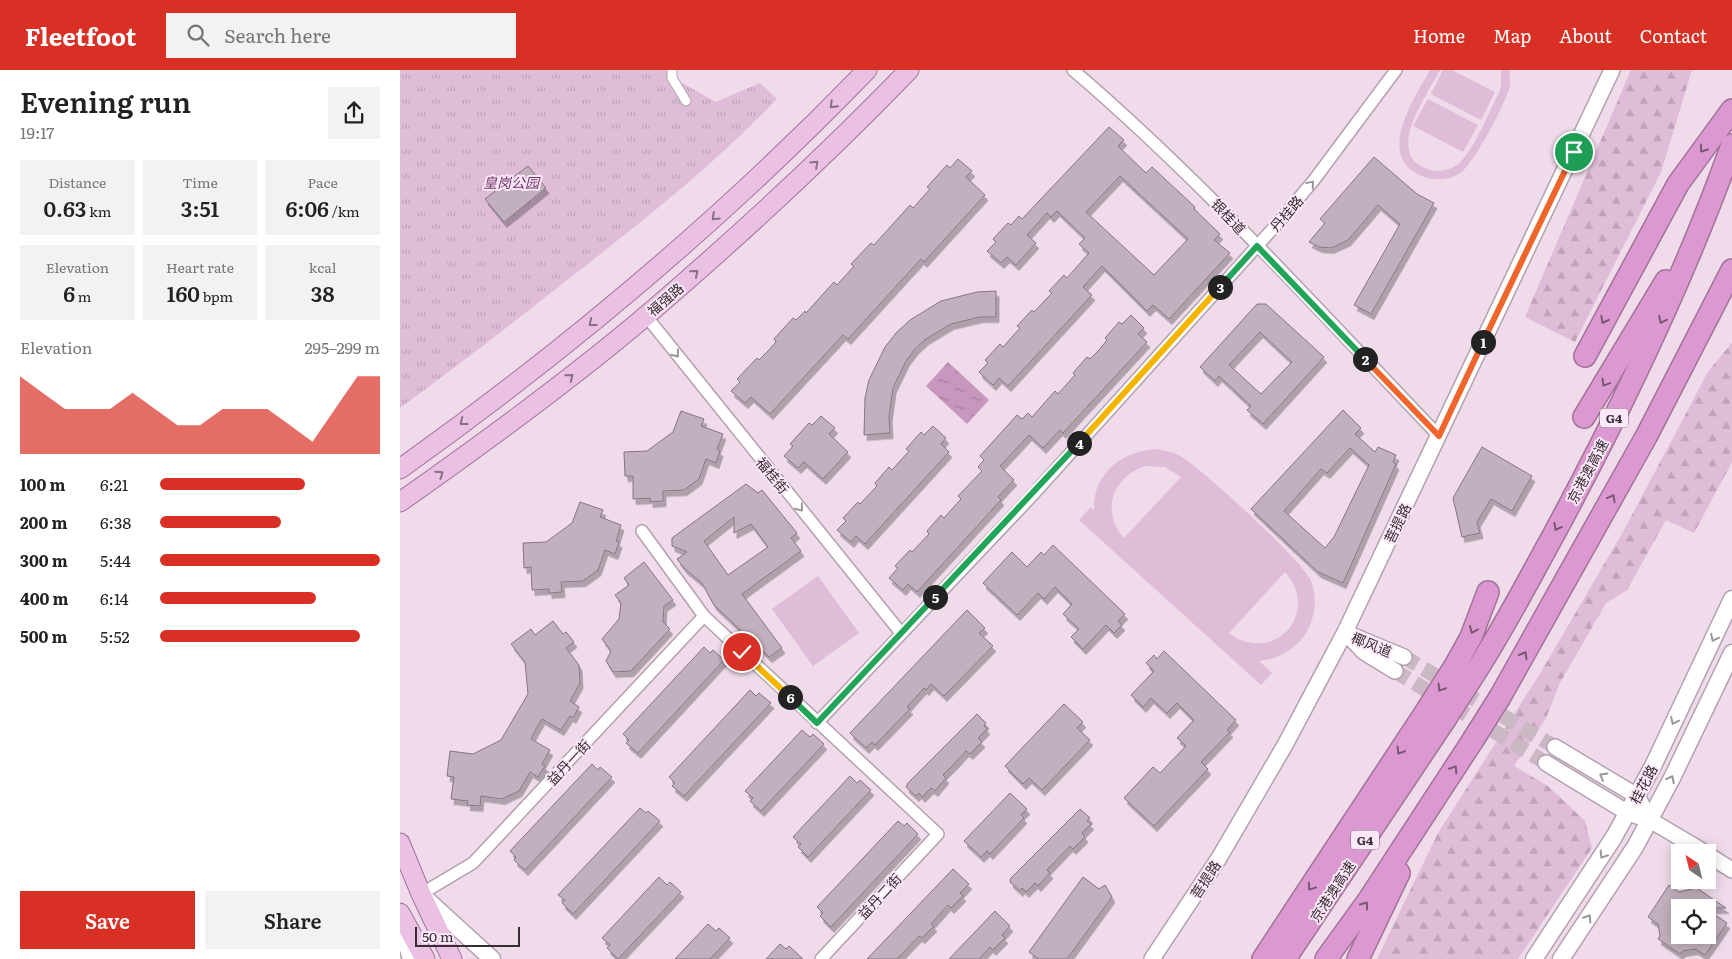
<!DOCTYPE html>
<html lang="en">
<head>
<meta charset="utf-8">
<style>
	:root { --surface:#fff; --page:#f2f2f2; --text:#222; --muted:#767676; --accent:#d93025 }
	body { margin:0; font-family:Literata,"Noto Sans SC",serif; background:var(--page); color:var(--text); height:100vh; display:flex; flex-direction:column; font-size:19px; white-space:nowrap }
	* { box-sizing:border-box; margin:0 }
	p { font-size:16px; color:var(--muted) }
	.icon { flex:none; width:28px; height:28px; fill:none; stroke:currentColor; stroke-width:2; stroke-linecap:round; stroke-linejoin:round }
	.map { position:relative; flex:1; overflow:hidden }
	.panel { display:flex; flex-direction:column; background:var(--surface); width:400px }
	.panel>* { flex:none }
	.needle { width:32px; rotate:325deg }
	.buttons { position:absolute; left:1271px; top:774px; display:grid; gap:10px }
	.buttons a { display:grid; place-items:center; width:45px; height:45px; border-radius:0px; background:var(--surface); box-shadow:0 2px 12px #0003; font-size:25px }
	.scale { position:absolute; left:15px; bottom:12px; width:105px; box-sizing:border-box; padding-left:5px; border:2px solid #352d33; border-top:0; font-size:14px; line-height:18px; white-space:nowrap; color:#352d33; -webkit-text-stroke:4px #fce8f8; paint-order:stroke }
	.pin { position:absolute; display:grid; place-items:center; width:42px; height:42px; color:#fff; margin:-21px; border:2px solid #fff; border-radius:50%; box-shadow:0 1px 5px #0007 }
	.km { position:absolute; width:25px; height:25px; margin:-12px; border-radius:50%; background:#222; color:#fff; font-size:14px; line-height:25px; text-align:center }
	.round { display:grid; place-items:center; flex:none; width:52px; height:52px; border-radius:0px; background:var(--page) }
	.summary { display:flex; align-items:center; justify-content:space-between; height:85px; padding:0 20px }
	h1 { font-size:28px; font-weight:600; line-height:38px }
	.figures { display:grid; grid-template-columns:repeat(3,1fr); gap:8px; height:85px; padding:5px 20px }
	.figures div { display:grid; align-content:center; border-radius:0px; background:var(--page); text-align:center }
	.figures b { font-size:21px; font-weight:600 }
	.figures small { font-size:14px; font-weight:400 }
	.figures p { font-size:14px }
	.chart { height:140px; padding:10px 20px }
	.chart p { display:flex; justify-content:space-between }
	.chart svg { width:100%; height:90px; margin-top:5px; fill:var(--accent); opacity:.7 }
	.button { display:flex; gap:10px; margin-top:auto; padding:10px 20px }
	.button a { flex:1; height:58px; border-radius:0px; background:var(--accent); color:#fff; font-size:20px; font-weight:600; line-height:58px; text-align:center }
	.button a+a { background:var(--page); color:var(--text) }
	ul { padding:0 20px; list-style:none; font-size:16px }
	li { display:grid; grid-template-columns:80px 60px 1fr; align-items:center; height:38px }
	li i { height:12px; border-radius:6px; background:var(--accent) }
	header { display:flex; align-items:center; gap:30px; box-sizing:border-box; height:70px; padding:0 25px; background:var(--accent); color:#fff }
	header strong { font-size:24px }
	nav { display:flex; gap:28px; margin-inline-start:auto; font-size:18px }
	.search { width:350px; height:45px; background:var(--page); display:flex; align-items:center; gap:12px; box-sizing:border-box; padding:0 18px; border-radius:0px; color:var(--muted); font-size:19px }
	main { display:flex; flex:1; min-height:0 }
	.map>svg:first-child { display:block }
	.forest { fill:url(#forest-firs) }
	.park { fill:url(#park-tufts) }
	.garden { fill:#dfbcd8; fill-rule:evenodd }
	.water { fill:url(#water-ripples) }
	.building { fill:#c3b0be; stroke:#867482; fill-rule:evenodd; filter:url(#shadow) }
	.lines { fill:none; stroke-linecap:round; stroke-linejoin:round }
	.tertiary-tunnel { stroke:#cab8c5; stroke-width:15; stroke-dasharray:15 8; stroke-linecap:butt }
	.pedestrian-casing { stroke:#b3a0af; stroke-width:11 }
	.minor-casing { stroke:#b3a0af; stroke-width:14 }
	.tertiary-casing { stroke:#b3a0af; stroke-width:18 }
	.secondary-casing { stroke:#b3a0af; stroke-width:19 }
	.primary-casing { stroke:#a27399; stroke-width:21 }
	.motorway-casing { stroke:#a27399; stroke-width:24 }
	.pedestrian { stroke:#fff; stroke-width:9 }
	.minor { stroke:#fff; stroke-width:11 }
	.tertiary { stroke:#fff; stroke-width:15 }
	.secondary { stroke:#fff; stroke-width:16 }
	.primary { stroke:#eac1e3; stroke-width:19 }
	.motorway { stroke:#dc98d0; stroke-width:21 }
	.motorway-bridge-casing { stroke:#a27399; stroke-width:24; stroke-linecap:butt }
	.motorway-bridge { stroke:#dc98d0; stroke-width:21 }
	.oneway { stroke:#867082 }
	.oneway2 { stroke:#785872 }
	.oneway3 { stroke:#9a9699 }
	.split-1-casing { stroke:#fff; stroke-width:10 }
	.split-2-casing { stroke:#fff; stroke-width:10 }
	.split-3-casing { stroke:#fff; stroke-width:10 }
	.split-4-casing { stroke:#fff; stroke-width:10 }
	.split-5-casing { stroke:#fff; stroke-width:10 }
	.split-6-casing { stroke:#fff; stroke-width:10 }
	.split-7-casing { stroke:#fff; stroke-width:10 }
	.split-1 { stroke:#f0652b; stroke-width:6 }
	.split-2 { stroke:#f0652b; stroke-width:6 }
	.split-3 { stroke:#22a559; stroke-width:6 }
	.split-4 { stroke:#f5b400; stroke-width:6 }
	.split-5 { stroke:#22a559; stroke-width:6 }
	.split-6 { stroke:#22a559; stroke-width:6 }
	.split-7 { stroke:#f5b400; stroke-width:6 }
	.labels { text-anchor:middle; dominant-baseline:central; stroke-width:4; stroke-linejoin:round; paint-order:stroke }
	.shield { fill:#fce8f8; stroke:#71656e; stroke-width:1 }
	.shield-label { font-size:12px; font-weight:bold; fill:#352d33 }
	.park-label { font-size:14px; font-style:italic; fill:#6f3466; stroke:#fce8f8 }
	.street-label { font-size:14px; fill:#352d33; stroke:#fce8f8 }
</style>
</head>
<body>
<header>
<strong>Fleetfoot</strong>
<div class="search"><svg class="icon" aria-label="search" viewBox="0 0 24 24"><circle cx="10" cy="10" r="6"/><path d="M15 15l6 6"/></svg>Search here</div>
<nav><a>Home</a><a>Map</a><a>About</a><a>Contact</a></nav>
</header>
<main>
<section class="panel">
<div class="summary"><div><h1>Evening run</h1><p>19:17</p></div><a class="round"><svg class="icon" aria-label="share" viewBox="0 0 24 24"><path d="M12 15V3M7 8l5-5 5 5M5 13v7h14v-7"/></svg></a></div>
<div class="figures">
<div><p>Distance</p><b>0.63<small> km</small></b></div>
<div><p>Time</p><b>3:51</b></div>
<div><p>Pace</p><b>6:06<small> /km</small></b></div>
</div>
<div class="figures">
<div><p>Elevation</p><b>6<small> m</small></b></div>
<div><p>Heart rate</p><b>160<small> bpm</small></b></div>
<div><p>kcal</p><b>38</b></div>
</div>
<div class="chart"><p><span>Elevation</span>295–299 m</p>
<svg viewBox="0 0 160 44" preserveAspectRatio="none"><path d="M0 44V6L10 14L20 22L30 22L40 22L50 14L60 22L70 30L80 30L90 22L100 22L110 22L120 30L130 38L140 22L150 6L160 6V44z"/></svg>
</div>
<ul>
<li><b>100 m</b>6:21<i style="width:66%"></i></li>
<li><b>200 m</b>6:38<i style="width:55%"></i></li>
<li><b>300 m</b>5:44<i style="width:100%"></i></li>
<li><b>400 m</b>6:14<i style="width:71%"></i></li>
<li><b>500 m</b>5:52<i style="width:91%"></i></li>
</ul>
<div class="button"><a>Save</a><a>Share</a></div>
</section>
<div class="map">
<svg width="1332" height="889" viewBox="0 0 1332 889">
	<defs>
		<pattern id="forest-firs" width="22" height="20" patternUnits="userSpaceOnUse" patternTransform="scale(1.25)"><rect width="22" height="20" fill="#dfbcd8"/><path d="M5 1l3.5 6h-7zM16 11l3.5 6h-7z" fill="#c0a2ba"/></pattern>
		<pattern id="park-tufts" width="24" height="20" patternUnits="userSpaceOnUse" patternTransform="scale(1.25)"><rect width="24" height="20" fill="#dfbcd8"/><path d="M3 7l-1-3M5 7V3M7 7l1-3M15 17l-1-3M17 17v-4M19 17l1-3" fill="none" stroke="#c0a2ba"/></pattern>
		<pattern id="water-ripples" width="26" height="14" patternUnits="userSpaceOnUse" patternTransform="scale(1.25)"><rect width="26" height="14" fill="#c797bd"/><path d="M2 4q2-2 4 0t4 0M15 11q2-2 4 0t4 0" fill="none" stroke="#a27c9a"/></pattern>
		<filter id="shadow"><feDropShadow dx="3" dy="5.5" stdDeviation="0" flood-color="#0004"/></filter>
	</defs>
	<rect width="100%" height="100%" fill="#efdbea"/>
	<path class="forest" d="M1231 0H1292L1261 102 1175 272 1125 247Z
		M1332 273V392L1294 463 1266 450 1227 520 1206 533 1160 613 1146 648 1114 696 1148 716 1185 751 1192 778 1118 889H977L1038 763 1141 602 1224 460 1309 300Z"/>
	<path class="park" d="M0 0H278L273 8 316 32 360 13 377 29C314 95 243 151 171 207 115 251 58 296 0 338Z"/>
	<path class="garden" d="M1030 0H1040C1027 25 981 87 1031 100 1042 103 1055 99 1062 90 1077 74 1088 43 1099 23L1101 15V0H1109C1110 6 1111 13 1109 19 1104 36 1073 96 1059 104 1048 110 1034 111 1022 106 974 86 1015 28 1030 0Z
		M1043 0H1052L1095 22 1081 50 1031 24Z
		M1028 29 1078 55 1063 82 1013 56Z
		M757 379C766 381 774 382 782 387 802 399 904 492 911 511 918 529 915 550 904 566 893 581 877 589 859 591L872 603 861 615 679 450 691 437 694 440C693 403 722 381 757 379ZM746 396 765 397 781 407 724 468C700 441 713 406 746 396ZM885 502C922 543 873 596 829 563Z
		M418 506 459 563 413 596 372 539Z"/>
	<path class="water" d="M548 292 589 330 567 354 526 316Z"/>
	<path class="building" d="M709 57 724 70 718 76 746 103 752 97 795 137 794 139 820 164 814 170 830 183 769 249 753 235 747 241 702 196 683 217 692 225 608 316 599 308 593 315 579 302 588 293 585 290 600 274 603 277 620 258 617 256 632 240 634 242 652 223 649 221 664 205 667 208 689 183 679 174 685 168 657 141 651 147 647 143 627 165 636 173 616 195 607 187 601 193 587 181 596 172 593 169 608 153 611 155 619 146 622 149ZM720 106 788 169 754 205 686 142Z
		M974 87 1017 124 1034 133 971 244 954 235 1000 154 978 135 948 170 931 178 919 177 909 172 925 153 920 149Z
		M558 89 572 101 566 107 585 125 524 192 521 189 448 269 443 265 370 344 351 327 345 333 331 321 340 312 337 309 357 288 359 290 368 281 376 272 374 269 393 248 396 250 405 241 406 243 434 212 437 215 454 196 451 194 471 173 474 175 510 135 513 138 530 119 527 117 547 95 550 98Z
		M128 96 146 118 104 152 85 129Z
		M596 221V247H580L551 254 526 269 515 279 506 291 493 318 489 347 490 363 464 365 465 328 469 310 485 277 496 263 510 250 541 231 577 222Z
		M857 234H866L924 287 863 354 847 340 851 336 819 306 815 311 800 297ZM860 262 892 292 861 324 829 295Z
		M731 245 744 258 738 264 747 272 663 363 660 360 643 378 629 365 600 396 614 410 598 427 601 430 517 522 508 514 503 520 489 508 498 498 495 496 510 480 512 482 529 464 527 461 541 445 544 448 561 429 558 426 582 401 578 397 584 390 580 386 617 345 622 349 628 343 632 347 655 321 658 324 675 305 673 303 687 287 690 289 699 280 707 270 705 268 719 252 722 254Z
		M943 340 961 358 955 364 975 382 978 377 996 385 993 392 996 394 943 513 918 502 851 439ZM950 378 969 395 934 467 925 478 884 441 921 399 927 403Z
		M281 341 304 349 301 356 323 364 317 379 320 381 316 393 306 389 299 409 284 420 263 421V431L250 432V428L233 429V406H225L224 382 247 381 273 362Z
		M421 346 435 358 429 364 448 382 423 409 404 392 398 398 384 386 393 376 390 374 409 353 412 355Z
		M533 356 546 368 541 374 549 382 465 474 456 466 451 472 437 460 446 451 443 448 458 432 460 434 477 416 475 413 489 397 492 400 501 390 509 381 506 379 521 362 524 365Z
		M1082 377 1132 406 1112 441 1091 429 1077 452 1080 463 1062 467 1053 428Z
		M346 414 358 423 362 420 397 463 391 468 401 481 342 524 382 578 369 587 314 535 302 513 285 499 277 489 287 482 272 476V468ZM334 447V463L351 454 368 477 328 505 304 471Z
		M180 432 203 440 200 447 221 455 216 471 219 472 215 484 205 480 198 500 183 511 161 512 162 522 149 523V519L132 520 131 497 124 498 123 473 146 472 172 453Z
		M653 475 725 544 718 551 722 555 714 563 706 555 683 579 671 567 679 559 663 544 672 534 655 517 644 529 638 523 617 545 583 513 612 482 627 497 641 482 644 485Z
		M244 492 273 530 264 536 263 552 270 559 231 601 213 602 206 591 211 581 202 569 219 549 221 533 215 525 229 515 224 508Z
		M567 540 585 558 579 563 593 576 544 626 531 614 526 620 524 618 507 637 510 639 475 675 472 672 466 678 450 663Z
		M153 551 163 564 166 562 174 572 166 578 179 595 180 613 170 631 179 637 173 648 170 646 161 660 142 649 136 659 131 669 150 680 142 694 145 696 138 707 130 702 119 721 102 729 81 726 80 736 67 735 68 731 51 729 54 707 47 706 50 681 73 684 101 670 128 624 125 592 111 574 131 559 135 565Z
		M304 577 310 583 313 580 324 590 238 683 226 673 229 670 223 664Z
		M764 581 836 650 827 660 830 662 801 692 808 699 754 756 724 728 753 697 760 703 786 676 777 668 794 650 777 633 767 643 751 628 743 637 731 625 754 601 746 593 754 585 757 589Z
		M350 620 356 626 359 623 371 633 284 726 272 716 275 713 269 707Z
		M664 634 683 652 677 658 690 670 642 720 629 708 623 714 605 696Z
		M577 644 586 653 584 656 587 659 578 668 582 672 570 684 566 681 554 694 543 705 546 708 535 721 531 718 522 727 519 723 516 726 506 717 508 713Z
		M402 660 410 667 413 664 424 674 361 741 350 731 353 728 345 721Z
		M192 694 198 700 200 697 212 707 125 800 114 790 116 787 110 781Z
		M450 706 457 713 460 710 471 720 408 787 398 777 401 774 393 767Z
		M610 723 627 739 621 745 624 748 590 784 587 781 581 787 564 771Z
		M240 738 246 743 248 741 260 751 173 844 162 833 165 830 158 825Z
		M680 739 690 748 687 751 691 754 682 763 685 767 673 779 670 776 647 800 650 803 638 816 635 813 626 822 622 818 620 821 610 812 611 808Z
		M498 751 504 756 507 753 518 764 431 857 420 846 423 843 417 837Z
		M553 799 569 814 560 823 563 826 551 838 548 835 531 854 534 856 522 868 519 866 497 889H467Z
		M259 807 267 815 270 812 281 822 218 889 207 878 210 875 202 868Z
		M683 807 699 819 705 815 712 827 667 889H639L629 882Z
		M1269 815 1279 822 1292 819 1294 816 1326 838H1280V865H1308V840L1327 853 1305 885 1295 879 1283 881 1280 884 1258 869 1260 866 1258 854 1248 847Z
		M595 841 610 856 602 865 605 868 593 880 590 877 579 889H549Z
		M308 854 316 861 319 858 330 868 310 889H275Z
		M380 874 386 879 389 876 403 889H366Z"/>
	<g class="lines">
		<path class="tertiary-tunnel" d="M1004 587 1155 677
			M995 601 1146 693"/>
		<defs>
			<path id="pedestrian" d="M272 0V8L286 31"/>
			<path id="minor" d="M673 0C804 112 919 241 1039 366
				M246 246 501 563
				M242 461 304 546 538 764 421 889
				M417 653 629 429 877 154 914 110 996 0
				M21 824 73 793 304 546"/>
			<path id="tertiary" d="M945 562 964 582 995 601
				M951 565 1004 587
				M1155 677 1237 726 1242 735
				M1146 693 1228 743 1250 750 1304 782
				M1308 785 1332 800
				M752 889 819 788 885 675 945 562 1212 0"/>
			<path id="secondary" d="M24 827 92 889
				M1 856 11 889
				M1134 889 1214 767 1253 696 1332 529
				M1161 889 1235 777 1272 708 1332 583"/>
			<path id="primary" d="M0 399C167 280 324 148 467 0
				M0 432C84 373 168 312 247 245 338 167 426 86 509 0
				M0 773 21 824 52 889
				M0 843 25 889"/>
			<path id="motorway" d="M1185 286 1278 114 1332 40
				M1184 347 1266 211
				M1055 596 1071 567 1088 522
				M1071 609C1102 562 1127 513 1154 464 1222 338 1284 209 1332 75
				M1100 627 1247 365 1332 200
				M863 889 1027 640
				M885 889 1044 651
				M926 889 968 831 1073 670
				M958 889 999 803"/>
		</defs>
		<use href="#pedestrian" class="pedestrian-casing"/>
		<use href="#minor" class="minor-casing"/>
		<use href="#tertiary" class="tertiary-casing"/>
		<use href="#secondary" class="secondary-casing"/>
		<use href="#primary" class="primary-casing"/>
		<use href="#motorway" class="motorway-casing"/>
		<use href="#pedestrian" class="pedestrian"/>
		<use href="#minor" class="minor"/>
		<use href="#tertiary" class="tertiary"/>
		<use href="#secondary" class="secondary"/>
		<use href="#primary" class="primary"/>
		<use href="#motorway" class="motorway"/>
		<defs>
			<path id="motorway-bridge" d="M1027 640 1055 596
				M1044 651 1071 609
				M1073 670 1100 627"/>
		</defs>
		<use href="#motorway-bridge" class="motorway-bridge-casing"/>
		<use href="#motorway-bridge" class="motorway-bridge"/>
	</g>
	<defs><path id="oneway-chevron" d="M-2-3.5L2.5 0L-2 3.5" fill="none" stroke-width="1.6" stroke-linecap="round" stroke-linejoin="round" transform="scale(1.25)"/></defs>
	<g class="oneway">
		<use href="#oneway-chevron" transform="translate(433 35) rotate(135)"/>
		<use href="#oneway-chevron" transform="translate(415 94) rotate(-43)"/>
		<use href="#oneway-chevron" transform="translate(315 147) rotate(137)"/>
		<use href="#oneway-chevron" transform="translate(295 203) rotate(-41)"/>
		<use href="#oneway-chevron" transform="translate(192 253) rotate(142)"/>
		<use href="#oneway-chevron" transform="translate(170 307) rotate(-39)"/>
		<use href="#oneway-chevron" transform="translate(63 352) rotate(143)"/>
		<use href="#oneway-chevron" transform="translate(40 404) rotate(-35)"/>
	</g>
	<g class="oneway2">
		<use href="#oneway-chevron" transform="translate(1303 79) rotate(126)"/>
		<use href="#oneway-chevron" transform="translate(1204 250) rotate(118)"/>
		<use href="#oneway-chevron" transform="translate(1262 250) rotate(116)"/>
		<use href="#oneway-chevron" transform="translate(1205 313) rotate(121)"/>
		<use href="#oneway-chevron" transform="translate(1212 428) rotate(-61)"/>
		<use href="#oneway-chevron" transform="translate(1157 457) rotate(119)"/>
		<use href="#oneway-chevron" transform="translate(1073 560) rotate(113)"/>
		<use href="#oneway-chevron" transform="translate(1124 585) rotate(-60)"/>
		<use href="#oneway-chevron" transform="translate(1041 618) rotate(122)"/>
		<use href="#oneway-chevron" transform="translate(1000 681) rotate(122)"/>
		<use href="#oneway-chevron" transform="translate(1054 699) rotate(-57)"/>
		<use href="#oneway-chevron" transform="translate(911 817) rotate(124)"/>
		<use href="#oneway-chevron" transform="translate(965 835) rotate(-55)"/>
	</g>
	<g class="oneway3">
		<use href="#oneway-chevron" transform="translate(911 114) rotate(-50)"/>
		<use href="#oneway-chevron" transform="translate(276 284) rotate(51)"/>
		<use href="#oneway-chevron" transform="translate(400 438) rotate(51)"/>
		<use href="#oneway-chevron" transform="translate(1314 568) rotate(115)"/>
		<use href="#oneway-chevron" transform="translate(1274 651) rotate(115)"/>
		<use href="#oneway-chevron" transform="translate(1203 706) rotate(-149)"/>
		<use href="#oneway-chevron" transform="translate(1271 709) rotate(-62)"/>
		<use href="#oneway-chevron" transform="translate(1203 785) rotate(123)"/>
		<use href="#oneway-chevron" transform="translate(1188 848) rotate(-57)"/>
	</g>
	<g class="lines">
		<defs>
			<path id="split-1" d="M1083 272 1174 82"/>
			<path id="split-2" d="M965 289 1039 366 1083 272"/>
			<path id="split-3" d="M820 217 857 176 965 289"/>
			<path id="split-4" d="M679 373 820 217"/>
			<path id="split-5" d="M535 527 679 373"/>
			<path id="split-6" d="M390 627 417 653 535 527"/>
			<path id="split-7" d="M342 582 390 627"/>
		</defs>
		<use href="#split-1" class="split-1-casing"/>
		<use href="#split-2" class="split-2-casing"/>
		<use href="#split-3" class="split-3-casing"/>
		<use href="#split-4" class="split-4-casing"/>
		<use href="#split-5" class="split-5-casing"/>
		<use href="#split-6" class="split-6-casing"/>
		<use href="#split-7" class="split-7-casing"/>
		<use href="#split-1" class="split-1"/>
		<use href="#split-2" class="split-2"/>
		<use href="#split-3" class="split-3"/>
		<use href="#split-4" class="split-4"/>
		<use href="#split-5" class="split-5"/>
		<use href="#split-6" class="split-6"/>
		<use href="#split-7" class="split-7"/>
	</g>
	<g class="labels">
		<g class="shield">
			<rect x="1200" y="338.5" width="28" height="19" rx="4"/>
			<rect x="951" y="760.5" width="28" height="19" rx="4"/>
		</g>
		<g class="shield-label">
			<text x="1214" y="348">G4</text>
			<text x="965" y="770">G4</text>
		</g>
		<g class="park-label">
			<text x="111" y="112">皇岗公园</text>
		</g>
		<g class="street-label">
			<text transform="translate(886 143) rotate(-49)">丹桂路</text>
			<text transform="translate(829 146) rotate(47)">银桂道</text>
			<text transform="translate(265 229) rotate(-41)">福强路</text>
			<text transform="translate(1187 401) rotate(-62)">京港澳高速</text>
			<text transform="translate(373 405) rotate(51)">福桂街</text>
			<text transform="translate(997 453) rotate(-64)">菩提路</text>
			<text transform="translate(972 574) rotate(22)">椰风道</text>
			<text transform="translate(168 692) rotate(-47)">益丹一街</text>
			<text transform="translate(1243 714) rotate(-62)">桂花路</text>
			<text transform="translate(805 809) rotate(-57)">菩提路</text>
			<text transform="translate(932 821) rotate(-57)">京港澳高速</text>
			<text transform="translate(479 826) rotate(-47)">益丹二街</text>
		</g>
	</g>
</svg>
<div class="buttons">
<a><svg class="needle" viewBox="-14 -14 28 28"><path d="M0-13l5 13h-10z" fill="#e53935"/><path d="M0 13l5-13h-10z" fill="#767676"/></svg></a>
<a><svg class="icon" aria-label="locate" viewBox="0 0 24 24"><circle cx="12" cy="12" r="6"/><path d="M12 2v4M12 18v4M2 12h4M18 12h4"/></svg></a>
</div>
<div class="scale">50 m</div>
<div class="pin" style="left:1174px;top:82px;background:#1e9e55"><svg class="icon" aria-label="arrive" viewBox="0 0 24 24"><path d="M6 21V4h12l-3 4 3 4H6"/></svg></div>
<div class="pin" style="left:342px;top:582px;background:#d93025"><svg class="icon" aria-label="check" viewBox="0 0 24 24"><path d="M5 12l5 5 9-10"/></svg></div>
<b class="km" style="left:1083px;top:272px">1</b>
<b class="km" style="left:965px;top:289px">2</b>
<b class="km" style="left:820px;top:217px">3</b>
<b class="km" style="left:679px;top:373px">4</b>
<b class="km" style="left:535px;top:527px">5</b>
<b class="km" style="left:390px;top:627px">6</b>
</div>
</main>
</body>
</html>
